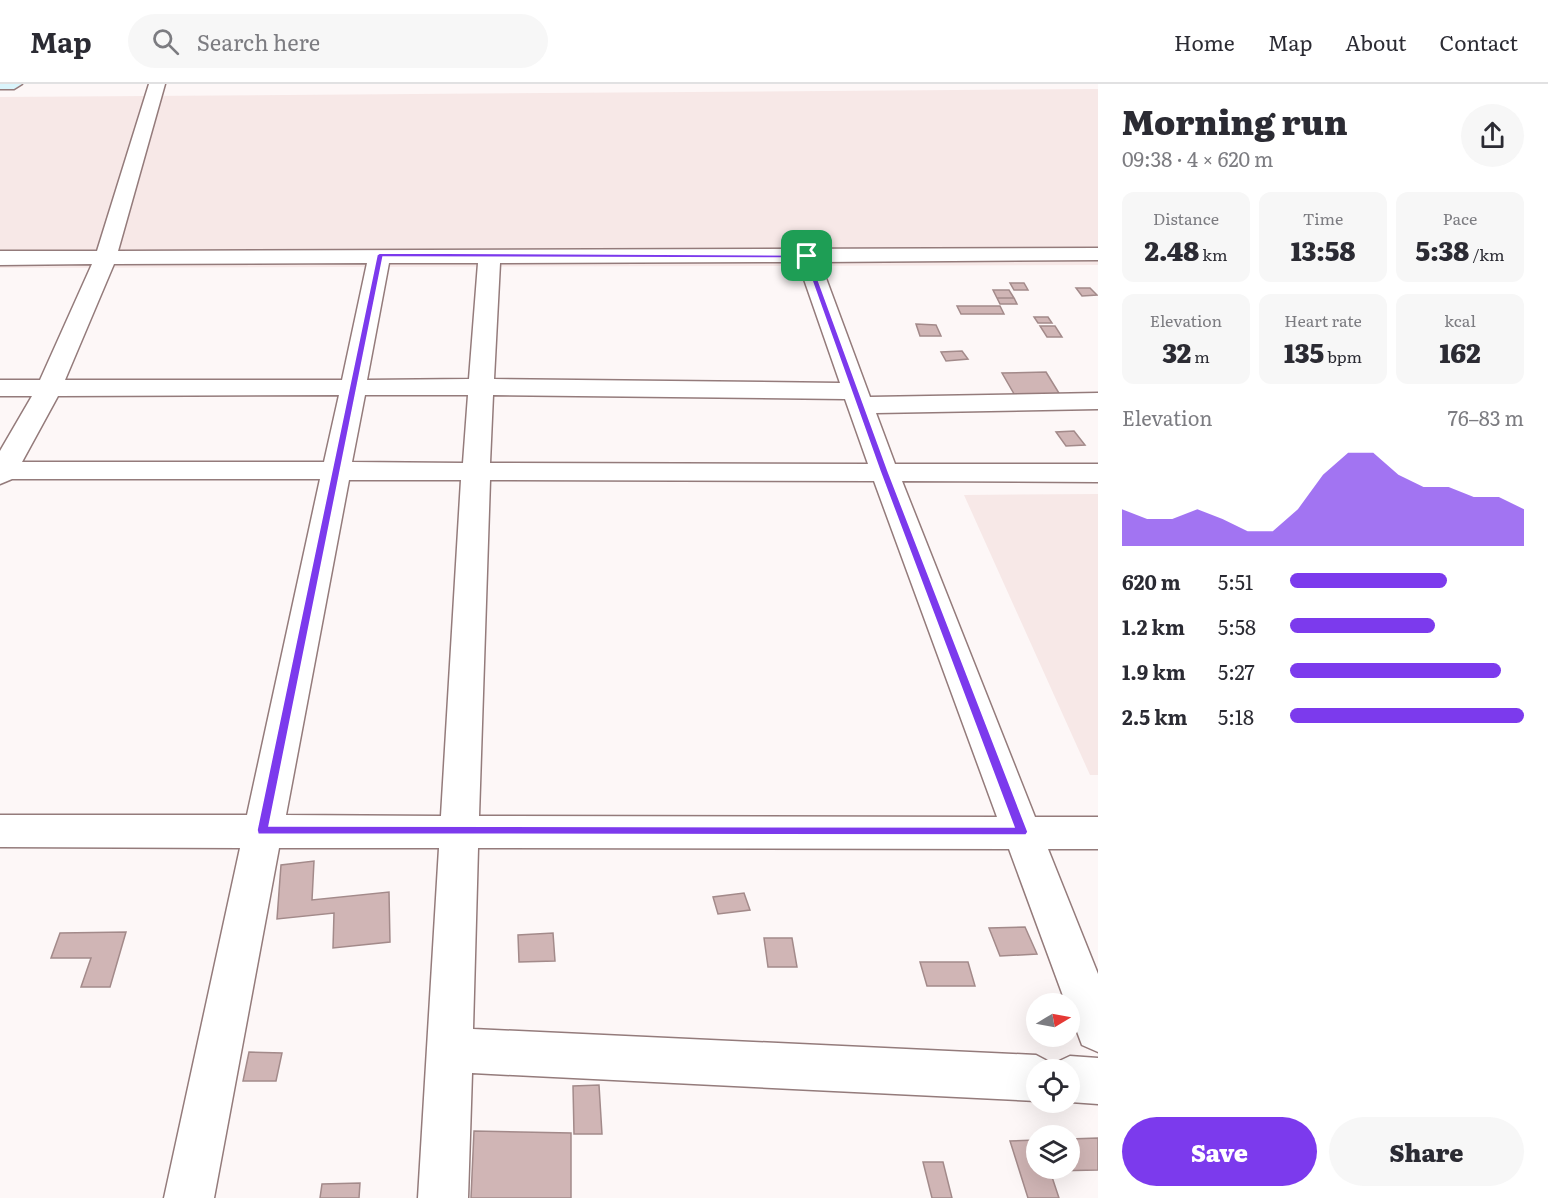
<!DOCTYPE html>
<html lang="en">
<head>
<meta charset="utf-8">
<style>
	:root { --surface:#fff; --page:#f7f7f7; --text:#2b2b33; --muted:#7c7c81; --line:#e1e1e2; --accent:#7c3aed }
	body { margin:0; font-family:Literata,serif; background:var(--page); color:var(--text); height:100vh; display:flex; flex-direction:column; font-size:22px; white-space:nowrap }
	* { box-sizing:border-box; margin:0 }
	p { font-size:20px; color:var(--muted) }
	.icon { flex:none; width:33px; height:33px; fill:none; stroke:currentColor; stroke-width:2; stroke-linecap:round; stroke-linejoin:round }
	.map { position:relative; flex:1; overflow:hidden }
	.drawer { display:flex; flex-direction:column; background:var(--surface); width:450px }
	.drawer>* { flex:none }
	.needle { width:39px; rotate:80deg }
	.buttons { position:absolute; left:1026px; top:909px; display:grid; gap:12px }
	.buttons a { display:grid; place-items:center; width:54px; height:54px; border-radius:50%; background:var(--surface); box-shadow:0 6px 24px #0002; font-size:30px }
	.pin { position:absolute; display:grid; place-items:center; width:51px; height:51px; color:#fff; margin:-26px; border-radius:12px; box-shadow:0 3px 9px #0006 }
	.round { display:grid; place-items:center; flex:none; width:63px; height:63px; border-radius:32px; background:var(--page) }
	.overview { display:flex; align-items:center; justify-content:space-between; height:102px; padding:0 24px }
	h1 { font-size:33px; font-weight:800; line-height:45px }
	.stats { display:grid; grid-template-columns:repeat(3,1fr); gap:9px; height:102px; padding:6px 24px }
	.stats div { display:grid; align-content:center; border-radius:12px; background:var(--page); text-align:center }
	.stats b { font-size:26px; font-weight:800 }
	.stats small { font-size:16px; font-weight:400 }
	.stats p { font-size:16px }
	.chart { height:168px; padding:12px 24px }
	.chart p { display:flex; justify-content:space-between }
	.chart svg { width:100%; height:108px; margin-top:6px; fill:var(--accent); opacity:.7 }
	.action { display:flex; gap:12px; margin-top:auto; padding:12px 24px }
	.action a { flex:1; height:69px; border-radius:36px; background:var(--accent); color:#fff; font-size:24px; font-weight:800; line-height:69px; text-align:center }
	.action a+a { background:var(--page); color:var(--text) }
	ul { padding:0 24px; list-style:none; font-size:20px }
	li { display:grid; grid-template-columns:96px 72px 1fr; align-items:center; height:45px }
	li i { height:15px; border-radius:8px; background:var(--accent) }
	header { display:flex; align-items:center; gap:36px; box-sizing:border-box; height:84px; padding:0 30px; background:var(--surface); border-bottom:2px solid var(--line) }
	header strong { font-size:28px }
	nav { display:flex; gap:33px; margin-inline-start:auto; font-size:21px }
	.search { width:420px; height:54px; background:var(--page); display:flex; align-items:center; gap:15px; box-sizing:border-box; padding:0 21px; border-radius:33px; color:var(--muted); font-size:22px }
	main { display:flex; flex:1; min-height:0 }
	.map>svg:first-child { display:block }
	.built { fill:#f7e8e7 }
	.building { fill:#d0b5b5; stroke:#a38a8a; stroke-width:1.5 }
	.lines { fill:none; stroke-linecap:round; stroke-linejoin:round }
	.street-casing { stroke:#947b7b; stroke-width:3 }
	.secondary-casing { stroke:#947b7b; stroke-width:3 }
	.street { fill:#fff; fill-rule:evenodd }
	.secondary { fill:#daf4fb; fill-rule:evenodd }
	.route { fill:#7c3aed; stroke:#fff; stroke-width:1.5; fill-rule:evenodd }
</style>
</head>
<body>
<header>
<strong>Map</strong>
<div class="search"><svg class="icon" aria-label="search" viewBox="0 0 24 24"><circle cx="10" cy="10" r="6"/><path d="M15 15l6 6"/></svg>Search here</div>
<nav><a>Home</a><a>Map</a><a>About</a><a>Contact</a></nav>
</header>
<main>
<div class="map">
<svg width="1098" height="1114" viewBox="0 0 1098 1114">
	<rect width="100%" height="100%" fill="#fdf7f7"/>
	<path class="built" d="M1098 5V181L0 184V13Z
		M1098 410V691H1090L964 411Z"/>
	<path class="building" d="M1010 199H1024L1028 206H1014Z
		M1076 204H1090L1097 211 1082 212Z
		M993 206H1009L1014 214H997Z
		M997 214H1014L1017 220H1000Z
		M957 222H1000L1004 230H961Z
		M1034 233H1048L1052 239H1038Z
		M916 240 936 241 941 252H920Z
		M1040 242H1055L1062 253H1047Z
		M962 267 968 275 946 277 941 268Z
		M1046 288 1062 314 1017 315 1002 289Z
		M1074 347 1085 361 1066 362 1056 348Z
		M314 777 312 816 389 808 390 858 333 864 334 829 277 835 281 781Z
		M744 809 750 826 718 830 713 813Z
		M1025 843 1037 870 1000 872 989 844Z
		M126 848 110 903H81L91 874H51L60 849Z
		M553 849 555 877 519 878 518 851Z
		M764 854H792L797 883H768Z
		M920 878H968L975 902H927Z
		M249 968 282 969 276 997H243Z
		M599 1001 602 1050H574L573 1002Z
		M474 1047 571 1049V1114H471Z
		M1098 1054V1086L1050 1087 1059 1114H1028L1010 1057 1036 1056V1084H1070V1055Z
		M923 1078H943L952 1114H932Z
		M360 1099 359 1114H320L322 1100Z"/>
	<g class="lines">
		<defs>
			<path id="street" d="M149 0H165L118 167 1098 164V176L820 178 870 313 1098 309V325L876 329 895 380H1098V398L902 397 1035 733H1098V765H1048L1098 890V968L1082 961 1070 929V920H1066L1009 765 478 764 473 945 1036 971 1053 980 1070 972 1098 974V1020L1070 1018V986H1036V1017L472 989 468 1114H418L439 764H279L214 1114H164L240 764 0 763V731H247L320 395H12L0 400V367L32 312H0V296H40L92 180 0 181V167H97ZM798 178 840 299 494 295 500 179ZM367 179 342 296H65L114 180ZM389 179H478L469 295 367 296ZM339 311 324 378H22L58 312ZM365 311H468L463 379 352 378ZM493 311 845 315 868 380 490 379ZM349 396H461L441 732 286 731ZM490 396 874 397 997 733 479 732Z"/>
			<path id="secondary" d="M0 0H22L14 5H0Z"/>
		</defs>
		<use href="#street" class="street-casing"/>
		<use href="#secondary" class="secondary-casing"/>
		<use href="#street" class="street"/>
		<use href="#secondary" class="secondary"/>
	</g>
	<path class="route" d="M380 169 809 171 888 387 1028 748 1026 751 258 750 257 746 377 171ZM383 173 804 174 880 387 1014 743 269 742Z"/>
</svg>
<div class="buttons">
<a><svg class="needle" viewBox="-14 -14 28 28"><path d="M0-13l5 13h-10z" fill="#e53935"/><path d="M0 13l5-13h-10z" fill="#7c7c81"/></svg></a>
<a><svg class="icon" aria-label="locate" viewBox="0 0 24 24"><circle cx="12" cy="12" r="6"/><path d="M12 2v4M12 18v4M2 12h4M18 12h4"/></svg></a>
<a><svg class="icon" aria-label="layers" viewBox="0 0 24 24"><path d="M12 4l9 5-9 5-9-5zM3 14l9 5 9-5"/></svg></a>
</div>
<div class="pin" style="left:807px;top:172px;background:#1e9e55"><svg class="icon" aria-label="arrive" viewBox="0 0 24 24"><path d="M6 21V4h12l-3 4 3 4H6"/></svg></div>
</div>
<section class="drawer">
<div class="overview"><div><h1>Morning run</h1><p>09:38 · 4 × 620 m</p></div><a class="round"><svg class="icon" aria-label="share" viewBox="0 0 24 24"><path d="M12 15V3M7 8l5-5 5 5M5 13v7h14v-7"/></svg></a></div>
<div class="stats">
<div><p>Distance</p><b>2.48<small> km</small></b></div>
<div><p>Time</p><b>13:58</b></div>
<div><p>Pace</p><b>5:38<small> /km</small></b></div>
</div>
<div class="stats">
<div><p>Elevation</p><b>32<small> m</small></b></div>
<div><p>Heart rate</p><b>135<small> bpm</small></b></div>
<div><p>kcal</p><b>162</b></div>
</div>
<div class="chart"><p><span>Elevation</span>76–83 m</p>
<svg viewBox="0 0 160 44" preserveAspectRatio="none"><path d="M0 44V29L10 33L20 33L30 29L40 33L50 38L60 38L70 29L80 15L90 6L100 6L110 15L120 20L130 20L140 24L150 24L160 29V44z"/></svg>
</div>
<ul>
<li><b>620 m</b>5:51<i style="width:67%"></i></li>
<li><b>1.2 km</b>5:58<i style="width:62%"></i></li>
<li><b>1.9 km</b>5:27<i style="width:90%"></i></li>
<li><b>2.5 km</b>5:18<i style="width:100%"></i></li>
</ul>
<div class="action"><a>Save</a><a>Share</a></div>
</section>
</main>
</body>
</html>
